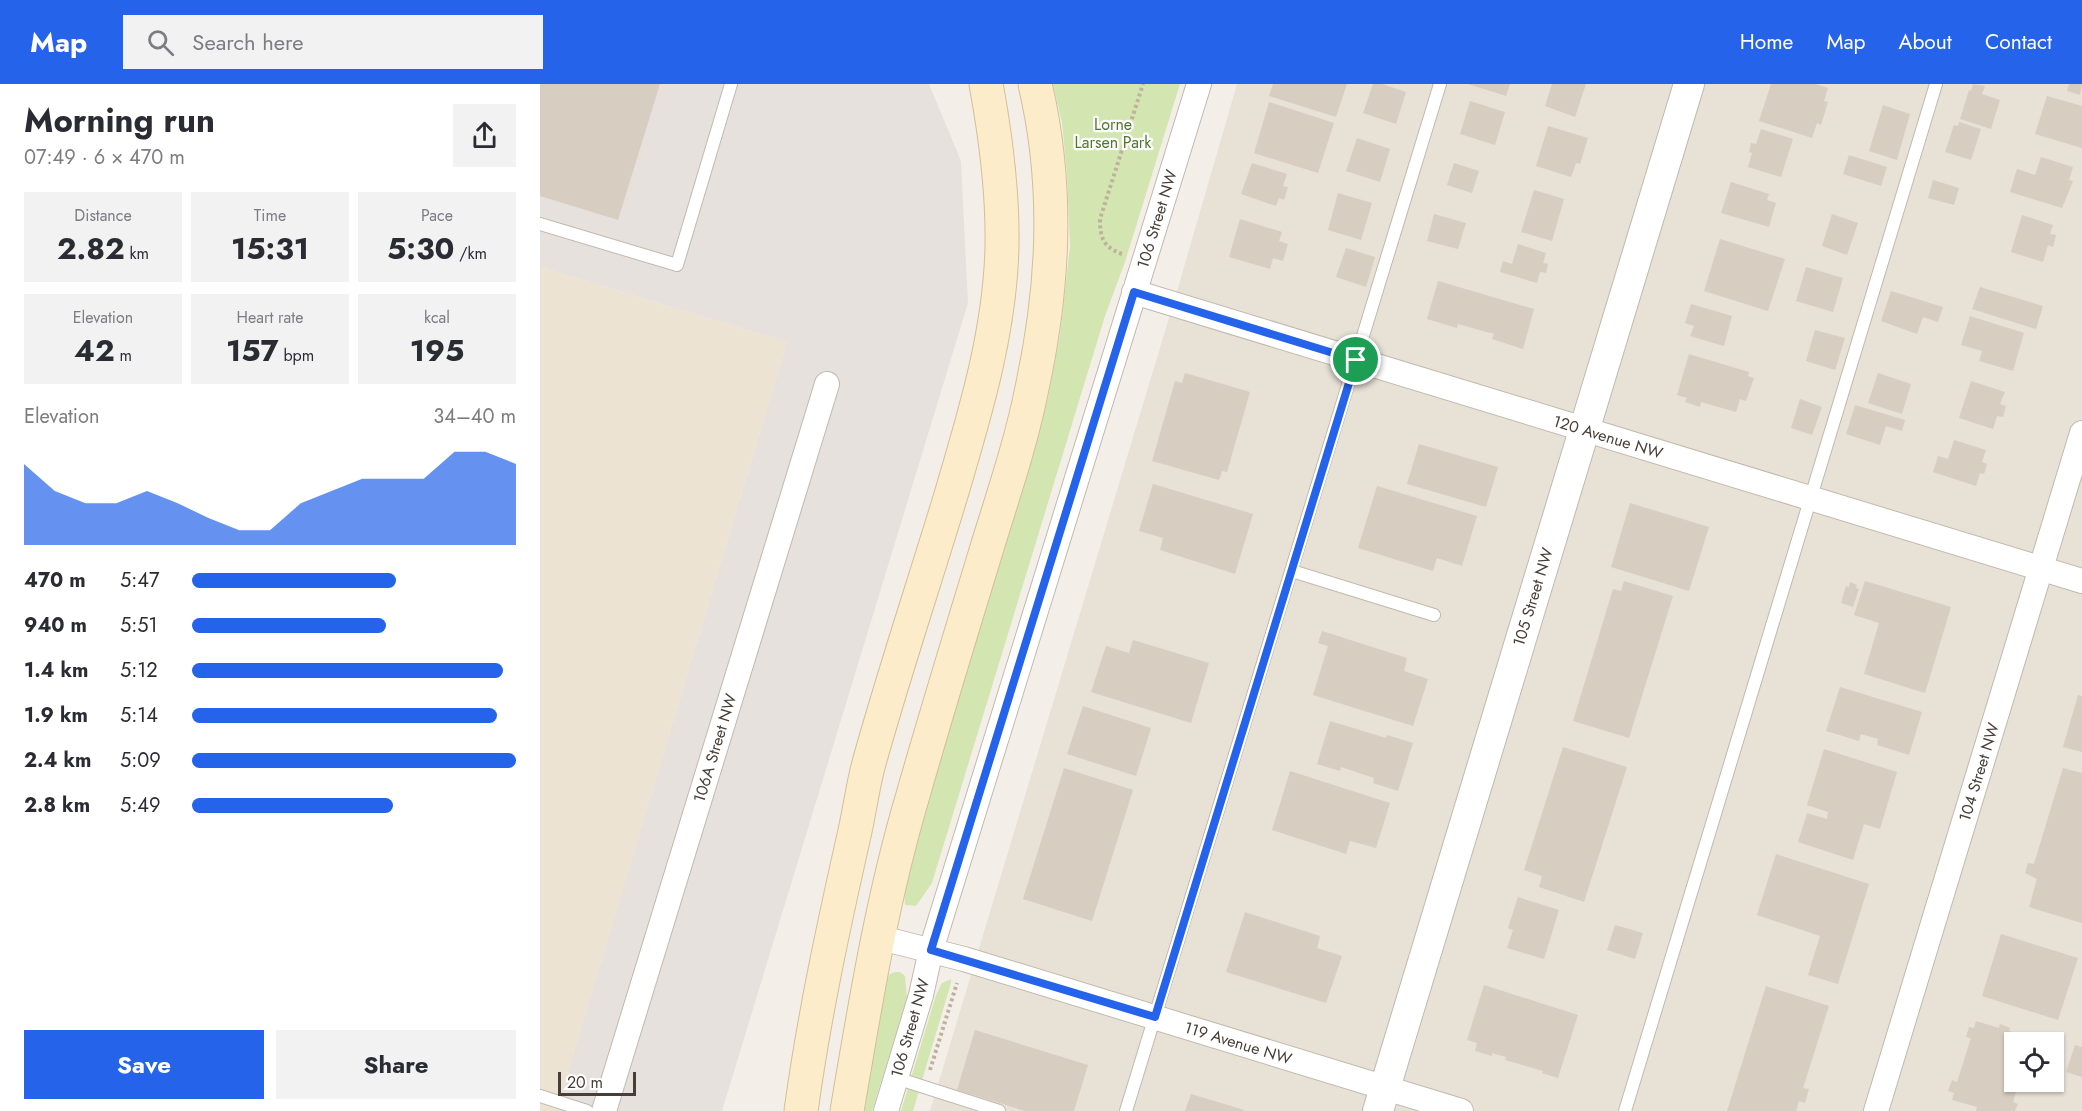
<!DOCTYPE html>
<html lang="en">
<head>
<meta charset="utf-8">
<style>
	:root { --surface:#fff; --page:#f2f2f3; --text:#2b2b33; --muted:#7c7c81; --accent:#2563eb }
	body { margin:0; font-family:Jost,sans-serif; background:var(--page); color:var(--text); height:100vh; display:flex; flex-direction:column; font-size:22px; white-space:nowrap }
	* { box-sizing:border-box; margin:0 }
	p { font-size:20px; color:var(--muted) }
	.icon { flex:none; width:33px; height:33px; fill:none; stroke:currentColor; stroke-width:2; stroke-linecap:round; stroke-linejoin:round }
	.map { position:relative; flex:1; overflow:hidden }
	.panel { display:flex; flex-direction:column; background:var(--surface); width:540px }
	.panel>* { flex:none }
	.buttons { position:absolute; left:1464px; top:948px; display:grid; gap:12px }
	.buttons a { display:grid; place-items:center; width:60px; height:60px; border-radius:0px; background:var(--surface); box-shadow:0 2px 4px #0004; font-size:30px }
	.scale { position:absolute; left:18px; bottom:15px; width:78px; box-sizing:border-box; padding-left:6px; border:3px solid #473f37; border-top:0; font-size:16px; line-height:21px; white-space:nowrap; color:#473f37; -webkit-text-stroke:4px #fff; paint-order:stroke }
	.pin { position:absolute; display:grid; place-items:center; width:51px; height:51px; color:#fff; margin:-26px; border:3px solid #fff; border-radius:50%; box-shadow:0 2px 6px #0007 }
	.round { display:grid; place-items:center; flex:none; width:63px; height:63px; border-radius:0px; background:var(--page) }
	.overview { display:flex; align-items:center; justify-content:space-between; height:102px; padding:0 24px }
	h1 { font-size:33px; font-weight:700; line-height:45px }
	.metrics { display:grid; grid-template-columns:repeat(3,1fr); gap:9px; height:102px; padding:6px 24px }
	.metrics div { display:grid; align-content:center; border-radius:0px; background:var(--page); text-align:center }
	.metrics b { font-size:30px; font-weight:700 }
	.metrics small { font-size:16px; font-weight:400 }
	.metrics p { font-size:16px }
	.chart { height:168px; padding:12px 24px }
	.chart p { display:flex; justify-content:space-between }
	.chart svg { width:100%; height:108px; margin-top:6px; fill:var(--accent); opacity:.7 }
	.button { display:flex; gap:12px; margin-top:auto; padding:12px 24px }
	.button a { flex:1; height:69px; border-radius:0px; background:var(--accent); color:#fff; font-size:24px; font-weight:700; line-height:69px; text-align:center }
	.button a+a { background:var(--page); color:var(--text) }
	ul { padding:0 24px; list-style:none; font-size:20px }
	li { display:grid; grid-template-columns:96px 72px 1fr; align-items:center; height:45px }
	li i { height:15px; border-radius:8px; background:var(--accent) }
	header { display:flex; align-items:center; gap:36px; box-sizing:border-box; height:84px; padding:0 30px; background:var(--accent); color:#fff }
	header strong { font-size:28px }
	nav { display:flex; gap:33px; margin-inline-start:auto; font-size:21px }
	.search { width:420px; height:54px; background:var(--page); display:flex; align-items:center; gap:15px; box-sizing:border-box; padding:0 21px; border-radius:0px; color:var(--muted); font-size:22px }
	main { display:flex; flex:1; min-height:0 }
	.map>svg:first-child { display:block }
	.residential { fill:#e7e1d6; fill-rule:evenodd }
	.industrial { fill:#e6e1dd }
	.education { fill:#ece3d2 }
	.green { fill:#d3e6b2 }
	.building { fill:#d8cdc1 }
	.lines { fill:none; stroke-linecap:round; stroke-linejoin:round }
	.service-casing { stroke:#c2b9ae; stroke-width:14 }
	.minor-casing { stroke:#c2b9ae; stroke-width:26 }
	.tertiary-casing { stroke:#c2b9ae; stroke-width:32 }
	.secondary-casing { stroke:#d2bf99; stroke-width:35 }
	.path { stroke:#c0b19d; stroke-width:4; stroke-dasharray:3 3; stroke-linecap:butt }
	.service { stroke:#fff; stroke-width:12 }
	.minor { stroke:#fff; stroke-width:24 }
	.tertiary { stroke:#fff; stroke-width:30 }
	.secondary { stroke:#fdecc9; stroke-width:33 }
	.route-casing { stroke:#fff; stroke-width:12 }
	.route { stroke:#2563eb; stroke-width:8 }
	.labels { text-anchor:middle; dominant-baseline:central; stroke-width:4.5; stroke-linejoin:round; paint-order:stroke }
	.park-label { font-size:16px; fill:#4e772c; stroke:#fff }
	.street-label { font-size:16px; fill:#473f37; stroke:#fff }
</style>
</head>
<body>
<header>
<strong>Map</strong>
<div class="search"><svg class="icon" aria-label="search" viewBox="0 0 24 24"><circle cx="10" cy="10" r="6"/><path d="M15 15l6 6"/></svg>Search here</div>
<nav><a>Home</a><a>Map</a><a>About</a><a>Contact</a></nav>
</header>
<main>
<section class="panel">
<div class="overview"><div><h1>Morning run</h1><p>07:49 · 6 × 470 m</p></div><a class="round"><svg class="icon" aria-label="share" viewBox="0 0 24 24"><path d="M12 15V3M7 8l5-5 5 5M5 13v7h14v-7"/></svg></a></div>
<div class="metrics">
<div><p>Distance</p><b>2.82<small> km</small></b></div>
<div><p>Time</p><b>15:31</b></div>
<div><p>Pace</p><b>5:30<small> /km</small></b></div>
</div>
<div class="metrics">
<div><p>Elevation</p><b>42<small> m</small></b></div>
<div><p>Heart rate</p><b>157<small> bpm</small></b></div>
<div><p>kcal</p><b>195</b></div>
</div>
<div class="chart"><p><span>Elevation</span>34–40 m</p>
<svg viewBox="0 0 160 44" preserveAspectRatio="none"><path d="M0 44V11L10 22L20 27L30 27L40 22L50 27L60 33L70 38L80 38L90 27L100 22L110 17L120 17L130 17L140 6L150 6L160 11V44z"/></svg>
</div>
<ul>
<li><b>470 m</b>5:47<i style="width:63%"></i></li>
<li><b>940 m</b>5:51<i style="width:60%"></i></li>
<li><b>1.4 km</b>5:12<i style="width:96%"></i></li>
<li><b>1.9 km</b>5:14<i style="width:94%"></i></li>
<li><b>2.4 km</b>5:09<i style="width:100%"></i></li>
<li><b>2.8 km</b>5:49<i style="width:62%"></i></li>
</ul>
<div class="button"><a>Save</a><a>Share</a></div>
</section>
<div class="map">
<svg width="1542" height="1027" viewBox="0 0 1542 1027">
	<rect width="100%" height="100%" fill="#f3efe8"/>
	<path class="residential" d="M697 0H1542V1027H390L638 204ZM1474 958H1514V998H1474Z"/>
	<path class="industrial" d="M0 0H389L421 77 428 219 182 1027H16L247 258 0 183Z"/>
	<path class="education" d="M0 183 247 258 16 1027H0Z"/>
	<path class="green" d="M513 0H640L585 178 565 232 392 799 376 822 365 821 364 799 381 737 508 313 520 251 530 162 527 90 522 39Z
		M355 888H360L365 892 367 914 332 1027H324L345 898 350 890Z
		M411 895V899L373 1027H361L396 911 402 899Z"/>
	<path class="building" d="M0 0H120L78 136 0 112Z
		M733 0H807L796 33 729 12Z
		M833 0H842L866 8 856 40 823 29Z
		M928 0H970L966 12Z
		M1012 0H1046L1035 33 1005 22Z
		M1231 0H1276L1288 4 1284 17 1288 18 1281 41 1277 39 1272 54 1219 37Z
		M1433 0 1445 2 1442 10 1460 16 1451 45 1420 35 1429 6 1431 7Z
		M1529 0H1542L1540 11 1527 7Z
		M1507 12 1542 22V64L1495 50Z
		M930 17 965 28 955 61 920 50Z
		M729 18 794 39 778 89 714 69Z
		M1343 21 1370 30 1357 76 1329 67Z
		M1419 38 1441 45 1431 76 1405 68 1414 41 1418 42Z
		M1008 42 1048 54 1040 80 1036 79 1031 93 996 82Z
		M1221 45 1253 55 1241 93 1208 83 1212 69 1209 68 1211 59 1216 60Z
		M817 54 850 65 840 98 806 87Z
		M1309 71 1347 83 1341 102 1303 90Z
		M1501 73 1533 83 1529 96 1533 97 1522 124 1470 108 1477 85 1495 91Z
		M712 79 747 90 743 102 748 103 744 116 739 114 736 122 701 110Z
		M914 79 939 87 932 109 907 101Z
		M1393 96 1419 104 1414 121 1388 114Z
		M1191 98 1229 110 1227 116 1236 119 1229 143 1181 129Z
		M994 106 1024 115 1012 157 981 148Z
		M798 109 832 119 821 156 788 146Z
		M894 130 926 139 918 165 887 157Z
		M1292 130 1318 139 1307 171 1282 162Z
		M1482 131 1513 141 1510 150 1516 151 1513 163 1508 161 1503 178 1471 168Z
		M700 135 742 148 739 157 748 160 743 177 733 174 730 185 689 173Z
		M1180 155 1245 175 1228 227 1164 207Z
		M978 160 1006 169 1003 179 1008 180 1006 189 1000 188 997 199 960 188 963 177 972 180Z
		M806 164 835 173 826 203 796 193Z
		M1266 183 1303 194 1293 228 1256 217Z
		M898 197 994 225 983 265 952 255 954 250 918 240 917 244 887 235Z
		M1440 203 1503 222 1496 245 1432 225Z
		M1351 207 1403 223 1398 238 1383 233 1377 250 1341 237Z
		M1151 220 1192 232 1184 262 1150 252 1154 242 1145 239Z
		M1430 232 1484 249 1473 287 1439 277 1442 267 1421 261Z
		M1275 246 1305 254 1295 286 1266 277Z
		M1149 270 1209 288 1208 292 1214 294 1206 317 1200 315 1196 328 1161 318 1160 323 1145 318 1147 314 1137 311Z
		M645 289 710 308 687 388 682 387 679 396 612 377 635 297 642 299Z
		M1338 289 1371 300 1362 330 1328 319Z
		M1431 297 1465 308 1460 320 1466 322 1463 333 1457 332 1453 345 1419 334Z
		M1260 315 1282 323 1272 351 1251 344Z
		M1315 321 1365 336 1362 347 1346 342 1340 361 1306 350Z
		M1414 356 1446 366 1442 378 1447 380 1444 390 1440 389 1436 402 1393 388 1398 372 1408 375Z
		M879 360 958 383 946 423 867 400Z
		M613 400 713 430 695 490 620 466 623 454 599 447Z
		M837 402 937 432 922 482 897 474 893 487 818 464Z
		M1090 419 1169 443 1149 507 1071 483Z
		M1084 497 1133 512 1089 654 1033 637 1073 505 1081 507Z
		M1325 497 1411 523 1385 609 1324 590 1339 539 1314 531Z
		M1310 498 1317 501 1316 504 1319 505 1313 523 1301 519 1306 502 1309 503Z
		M782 547 867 574 864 587 888 595 873 642 773 611 788 562 778 559Z
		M593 556 669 579 651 639 551 608 566 562 589 569Z
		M1300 603 1382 628 1369 671 1337 661 1338 655 1321 650 1319 657 1286 647Z
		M1538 611 1542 612V668L1523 663Z
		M543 622 611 644 596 692 527 670Z
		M790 637 846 654 847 651 873 659 858 707 833 699 834 694 801 683 800 687 777 680Z
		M1023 663 1087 683 1044 818 999 803 1002 792 984 786Z
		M1284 665 1357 688 1340 745 1324 740 1313 776 1258 758 1267 729 1287 735 1288 728 1267 721Z
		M524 684 593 706 552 837 483 815Z
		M1523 684 1542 689V839L1489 823 1497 795 1485 789 1488 779 1494 780Z
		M750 687 850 719 836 764 810 757 806 770 732 746Z
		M1236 770 1329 800 1298 900 1268 891 1280 852 1217 831Z
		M978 813 1019 826 1004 875 967 864 973 846 968 844Z
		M705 828 780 852 777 864 802 872 786 919 686 888Z
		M1075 841 1103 849 1095 875 1067 866Z
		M1461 850 1538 874 1518 936 1442 912Z
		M944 901 1038 931 1018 994 1002 989 1003 987 965 976 966 973 952 969V972L935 967 937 959 927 956Z
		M1226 902 1289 922 1263 1004 1269 1005 1265 1019 1259 1017 1256 1027H1187Z
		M1436 937 1459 944 1460 940 1470 944 1469 947 1493 954 1491 958H1474V998H1479L1473 1018 1478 1020 1475 1027H1436L1437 1023 1412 1016 1414 1009 1408 1007 1412 996 1417 998 1431 954 1426 953 1429 943 1434 944Z
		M435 946 548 981 534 1027H485L417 1006Z
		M1535 961 1542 963V993L1526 988Z
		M651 1010 704 1026V1027H645Z"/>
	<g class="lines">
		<defs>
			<path id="service" d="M0 140 137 181 191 0
				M752 487 894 531
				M356 994 459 1027
				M0 1012 47 1027
				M586 1027 900 0
				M1085 1027 1396 0"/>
			<path id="minor" d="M594 208 1542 497
				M337 853 424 875 921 1027
				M64 1027 287 300
				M346 1027 381 911 391 866 659 0
				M1336 1027 1542 349"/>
			<path id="tertiary" d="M838 1027 1149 0"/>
			<path id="secondary" d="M261 1027C274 932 294 840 315 747 320 724 323 701 329 679 354 589 384 500 411 411 435 330 460 248 462 163 463 107 456 54 446 0
				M307 1027C325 921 342 815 373 711 396 630 421 549 446 467 462 414 481 360 492 304 514 202 519 102 495 0"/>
		</defs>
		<use href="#service" class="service-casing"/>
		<use href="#minor" class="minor-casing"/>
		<use href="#tertiary" class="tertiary-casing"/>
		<use href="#secondary" class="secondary-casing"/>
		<path class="path" d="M582 170C563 163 560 154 560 135L603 0
			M390 986 417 899"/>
		<use href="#service" class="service"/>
		<use href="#minor" class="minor"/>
		<use href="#tertiary" class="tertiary"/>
		<use href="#secondary" class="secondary"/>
	</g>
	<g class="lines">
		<defs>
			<path id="route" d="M594 208 816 276 615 933 391 866Z"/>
		</defs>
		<use href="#route" class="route-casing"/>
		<use href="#route" class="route"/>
	</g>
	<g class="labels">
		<g class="park-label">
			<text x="573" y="40">Lorne<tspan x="573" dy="18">Larsen Park</tspan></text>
		</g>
		<g class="street-label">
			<text transform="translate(617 135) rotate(-73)">106 Street NW</text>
			<text transform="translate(1068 353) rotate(17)">120 Avenue NW</text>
			<text transform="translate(993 513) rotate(-73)">105 Street NW</text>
			<text transform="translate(175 664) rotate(-73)">106A Street NW</text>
			<text transform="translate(1439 688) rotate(-73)">104 Street NW</text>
			<text transform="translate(370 944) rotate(-74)">106 Street NW</text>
			<text transform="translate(698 959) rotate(17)">119 Avenue NW</text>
		</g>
	</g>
</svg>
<div class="buttons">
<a><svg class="icon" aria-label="locate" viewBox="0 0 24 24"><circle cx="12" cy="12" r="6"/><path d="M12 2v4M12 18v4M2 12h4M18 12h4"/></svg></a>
</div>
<div class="scale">20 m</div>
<div class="pin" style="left:816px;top:276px;background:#1e9e55"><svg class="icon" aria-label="arrive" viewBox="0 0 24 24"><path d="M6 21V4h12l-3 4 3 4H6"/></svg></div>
</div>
</main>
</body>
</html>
